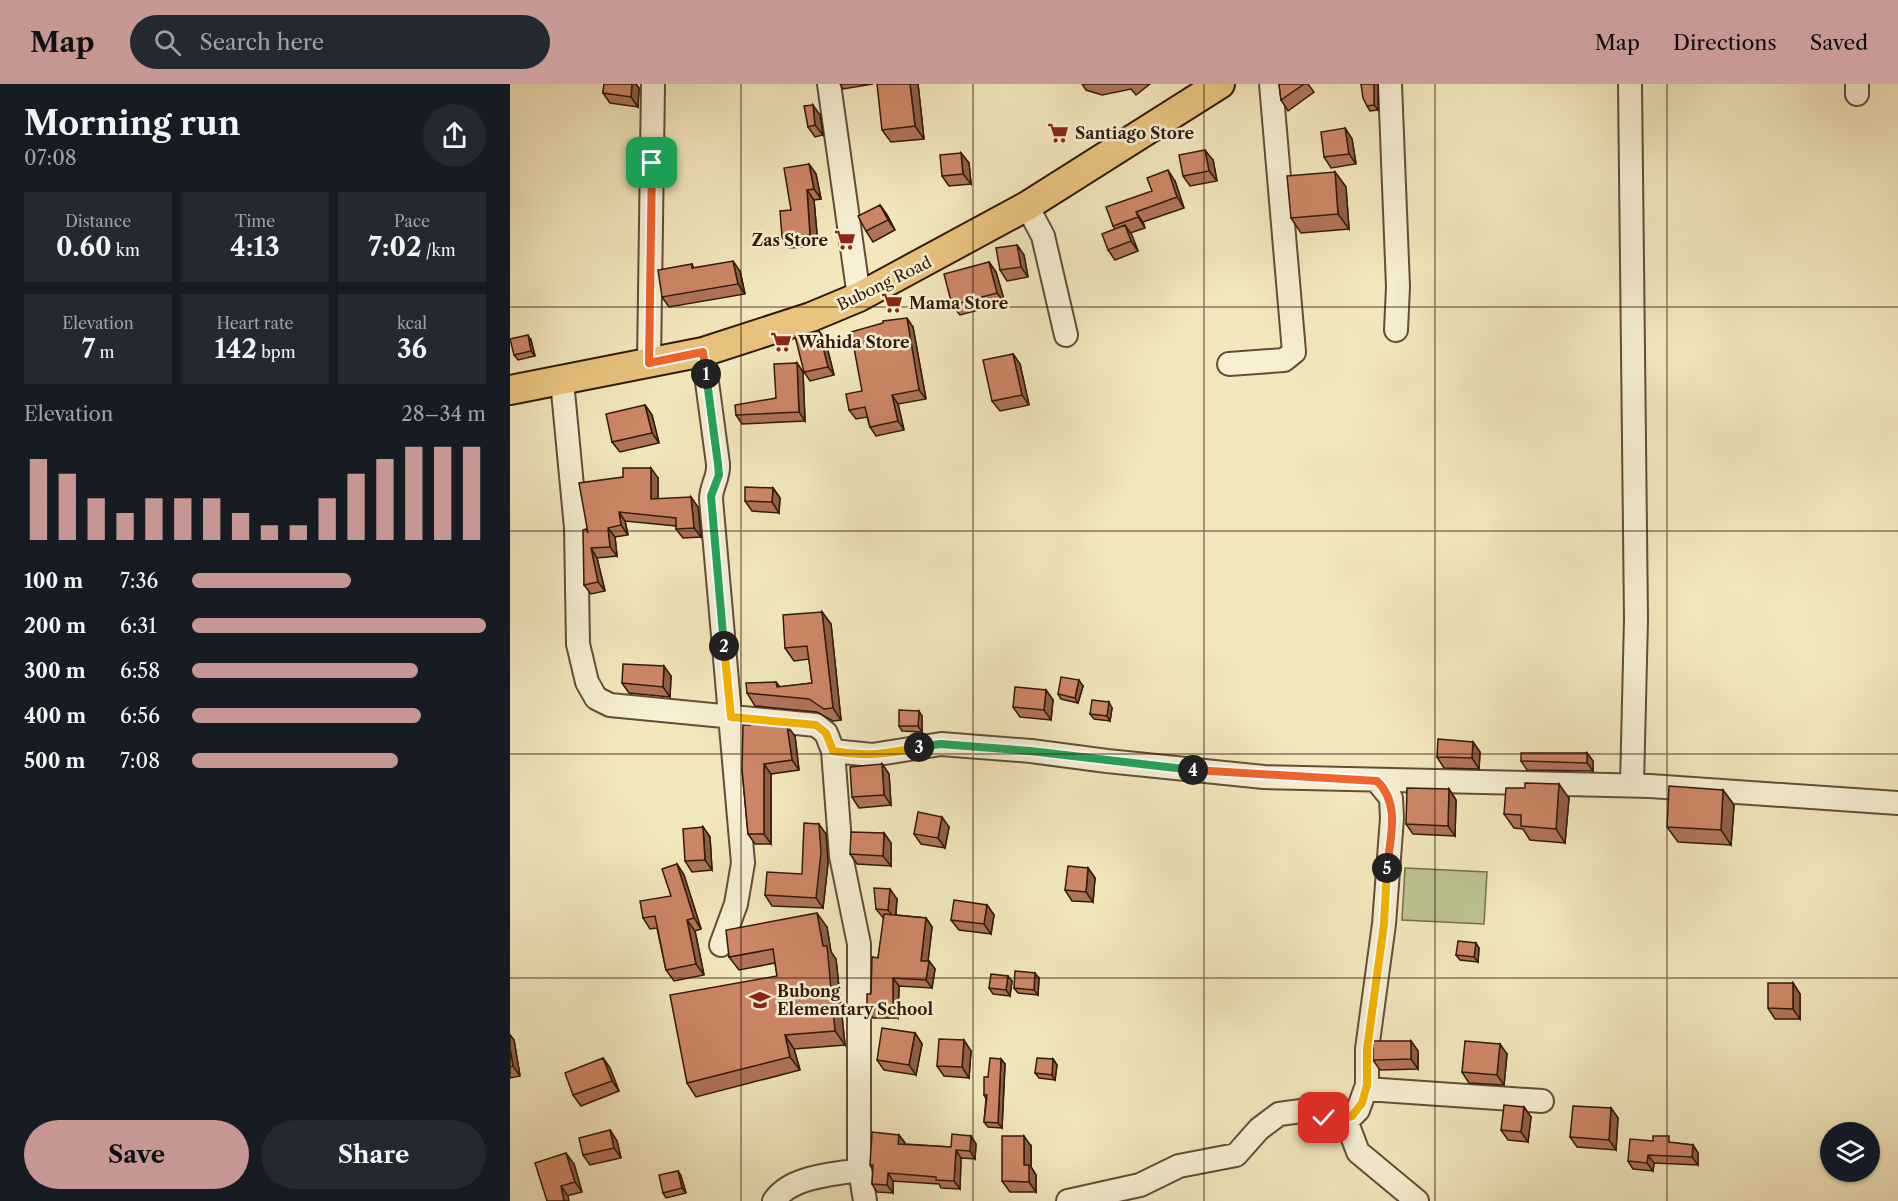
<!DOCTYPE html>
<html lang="en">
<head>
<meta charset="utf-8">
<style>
	:root { --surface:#171b24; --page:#242831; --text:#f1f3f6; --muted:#9ea1a6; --accent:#c59692 }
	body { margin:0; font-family:"Libre Caslon Text",serif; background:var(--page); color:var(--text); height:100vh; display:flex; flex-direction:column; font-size:22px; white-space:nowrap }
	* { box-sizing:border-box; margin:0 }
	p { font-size:20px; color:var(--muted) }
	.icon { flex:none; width:33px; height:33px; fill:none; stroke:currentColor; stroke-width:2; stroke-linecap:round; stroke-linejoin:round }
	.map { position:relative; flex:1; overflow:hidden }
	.details { display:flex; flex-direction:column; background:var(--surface); width:510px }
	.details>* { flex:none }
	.controls { position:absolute; left:1310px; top:1038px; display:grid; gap:12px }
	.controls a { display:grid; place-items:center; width:60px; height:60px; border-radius:50%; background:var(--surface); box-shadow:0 2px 4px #0004; font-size:30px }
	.pin { position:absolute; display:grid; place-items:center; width:51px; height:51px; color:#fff; margin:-26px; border-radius:12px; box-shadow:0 3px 9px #0006 }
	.km { position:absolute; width:30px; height:30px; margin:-15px; border-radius:50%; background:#222; color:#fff; font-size:16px; line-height:30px; text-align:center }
	.round { display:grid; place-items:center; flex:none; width:63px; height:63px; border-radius:32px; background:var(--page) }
	.head { display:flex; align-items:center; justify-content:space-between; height:102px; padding:0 24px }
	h1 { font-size:33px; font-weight:800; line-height:45px }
	.stats { display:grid; grid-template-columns:repeat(3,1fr); gap:9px; height:102px; padding:6px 24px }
	.stats div { display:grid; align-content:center; border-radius:0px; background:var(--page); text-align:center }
	.stats b { font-size:26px; font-weight:800 }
	.stats small { font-size:16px; font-weight:400 }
	.stats p { font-size:16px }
	.chart { height:168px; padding:12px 24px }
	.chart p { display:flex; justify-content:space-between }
	.chart svg { width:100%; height:108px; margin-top:6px; stroke:var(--accent); stroke-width:6 }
	.cta { display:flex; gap:12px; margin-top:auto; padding:12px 24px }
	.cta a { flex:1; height:69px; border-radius:36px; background:var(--accent); color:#111; font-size:24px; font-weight:800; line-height:69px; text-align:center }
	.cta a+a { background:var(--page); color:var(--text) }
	ul { padding:0 24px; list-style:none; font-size:20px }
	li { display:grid; grid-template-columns:96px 72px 1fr; align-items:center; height:45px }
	li i { height:15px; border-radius:8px; background:var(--accent) }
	header { display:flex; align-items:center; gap:36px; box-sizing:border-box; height:84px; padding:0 30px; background:var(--accent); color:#111 }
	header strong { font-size:28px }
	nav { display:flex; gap:33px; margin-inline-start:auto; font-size:21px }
	.search { width:420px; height:54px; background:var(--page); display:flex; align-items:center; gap:15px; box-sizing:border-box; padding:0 21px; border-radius:33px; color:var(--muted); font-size:22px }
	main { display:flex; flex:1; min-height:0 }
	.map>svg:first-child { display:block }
	.green { fill:#bcc590; stroke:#766f4e; stroke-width:1.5 }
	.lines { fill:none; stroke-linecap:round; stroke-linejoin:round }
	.minor-casing { stroke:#624d38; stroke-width:26 }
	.major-casing { stroke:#31190b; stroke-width:32 }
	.minor { stroke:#f7f0d4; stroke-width:22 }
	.major { stroke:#eac47e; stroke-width:28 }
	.wall { fill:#b17459; stroke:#31190b; stroke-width:1.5 }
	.shaded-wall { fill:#905e48; stroke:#31190b; stroke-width:1.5 }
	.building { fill:#ce8767; stroke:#31190b; stroke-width:1.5 }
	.split-1-casing { stroke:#fff; stroke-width:12 }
	.split-2-casing { stroke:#fff; stroke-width:12 }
	.split-3-casing { stroke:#fff; stroke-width:12 }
	.split-4-casing { stroke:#fff; stroke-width:12 }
	.split-5-casing { stroke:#fff; stroke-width:12 }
	.split-6-casing { stroke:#fff; stroke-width:12 }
	.split-1 { stroke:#f0652b; stroke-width:8 }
	.split-2 { stroke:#22a559; stroke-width:8 }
	.split-3 { stroke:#f5b400; stroke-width:8 }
	.split-4 { stroke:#22a559; stroke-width:8 }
	.split-5 { stroke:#f0652b; stroke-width:8 }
	.split-6 { stroke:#f5b400; stroke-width:8 }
	.grid { fill:none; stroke:#31190b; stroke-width:1.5; stroke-opacity:0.55 }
	.labels { text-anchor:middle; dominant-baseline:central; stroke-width:5; stroke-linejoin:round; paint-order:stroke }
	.poi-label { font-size:16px; font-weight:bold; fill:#31190b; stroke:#f7f0d4; text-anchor:start }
	.street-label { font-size:16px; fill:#31190b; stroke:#f7f0d4 }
</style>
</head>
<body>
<header>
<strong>Map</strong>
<div class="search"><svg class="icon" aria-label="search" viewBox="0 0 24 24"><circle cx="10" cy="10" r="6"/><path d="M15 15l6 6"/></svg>Search here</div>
<nav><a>Map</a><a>Directions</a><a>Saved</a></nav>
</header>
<main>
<section class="details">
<div class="head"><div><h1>Morning run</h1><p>07:08</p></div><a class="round"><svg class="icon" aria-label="share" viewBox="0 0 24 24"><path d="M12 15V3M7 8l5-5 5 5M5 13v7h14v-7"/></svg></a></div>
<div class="stats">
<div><p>Distance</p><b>0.60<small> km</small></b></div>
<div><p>Time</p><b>4:13</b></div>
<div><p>Pace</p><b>7:02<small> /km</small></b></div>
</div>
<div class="stats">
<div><p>Elevation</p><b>7<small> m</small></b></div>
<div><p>Heart rate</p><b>142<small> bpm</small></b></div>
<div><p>kcal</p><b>36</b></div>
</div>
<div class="chart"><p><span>Elevation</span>28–34 m</p>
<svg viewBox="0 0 160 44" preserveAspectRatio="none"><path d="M5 44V11M15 44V17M25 44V27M35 44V33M45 44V27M55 44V27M65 44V27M75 44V33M85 44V38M95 44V38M105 44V27M115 44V17M125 44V11M135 44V6M145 44V6M155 44V6"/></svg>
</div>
<ul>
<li><b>100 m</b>7:36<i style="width:54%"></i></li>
<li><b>200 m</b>6:31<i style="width:100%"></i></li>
<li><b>300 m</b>6:58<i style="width:77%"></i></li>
<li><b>400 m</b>6:56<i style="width:78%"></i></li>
<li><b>500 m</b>7:08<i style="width:70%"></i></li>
</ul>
<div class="cta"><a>Save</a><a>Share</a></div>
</section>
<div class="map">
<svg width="1388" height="1117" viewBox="0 0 1388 1117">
	<rect width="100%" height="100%" fill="#f3e8bd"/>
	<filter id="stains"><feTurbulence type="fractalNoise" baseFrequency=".00333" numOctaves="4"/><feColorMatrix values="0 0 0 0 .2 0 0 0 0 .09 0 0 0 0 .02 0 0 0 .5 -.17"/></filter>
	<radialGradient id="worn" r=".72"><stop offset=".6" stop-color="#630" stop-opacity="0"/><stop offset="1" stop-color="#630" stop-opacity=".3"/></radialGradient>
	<path class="green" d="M895 784 977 788 974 840 892 836Z"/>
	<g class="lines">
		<defs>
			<path id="minor" d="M319 0 349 213
				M880 0 888 203 886 246
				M1120 0 1126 535 1122 701
				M1347 10V0
				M517 122 533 152 556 251
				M193 268 208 380C209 394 201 402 201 415L233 779 226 820 211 861
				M139 279 143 0
				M719 280 774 276 784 268 761 0
				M52 297 66 444 68 560 77 598 86 614 100 621 306 641 316 649 323 667 331 772 349 860V1079L355 1117
				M323 667 362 671 431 660 521 667 597 677 754 693 1140 702 1388 719
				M856 1005 1032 1017
				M836 1036 848 1068 907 1117
				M264 1117C281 1092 322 1091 349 1086
				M558 1117 630 1101 669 1082 726 1071 749 1045 769 1030 791 1027 827 1037 842 1032 848 1026 857 1001V965L874 840 882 734 881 714 867 697"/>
			<path id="major" d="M0 306 193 268 301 233 349 213 517 122 710 0"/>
		</defs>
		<use href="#minor" class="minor-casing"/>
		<use href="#major" class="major-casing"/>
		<use href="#minor" class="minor"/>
		<use href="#major" class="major"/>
	</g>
	<path class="wall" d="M94 0H126L129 4 128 23 100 19 93 9Z
		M330 0H363L333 5Z
		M408 0 414 55 381 58 372 46Z
		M572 0H640L626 11 621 5 592 11 576 6Z
		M769 0H798L804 8 778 27 771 16Z
		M851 0H868V26L860 27 857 22Z
		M310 31 313 51 305 53 298 43Z
		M835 44 842 55 846 80 821 84 814 73Z
		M451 69 459 79 461 100 439 102 432 92Z
		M703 76 707 97 680 102 673 92Z
		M299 80 306 90 311 115 304 116 308 162 279 164 272 153 281 126Z
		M825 88 836 103 839 145 791 149 781 134Z
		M665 97 674 124 633 138 635 144 620 149 628 167 605 176 598 166 605 145 603 142 642 107Z
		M370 121 377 131 385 146 363 158 356 147Z
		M507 161 514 171 518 193 497 197 490 186Z
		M479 178 486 188 495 219 450 231 442 221Z
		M182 180 184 184 230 187 235 210 159 223 152 213Z
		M403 243 416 315 388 320 394 346 366 352 360 343 357 333 346 335 339 326 352 307Z
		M315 255 324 291 300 297 294 288Z
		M21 256 25 272 8 276 4 271Z
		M503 270 510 280 519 321 490 327 482 317Z
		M287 279 293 288 295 337 232 340 226 331 266 314Z
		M135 321 142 331 149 359 110 368 102 358Z
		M148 394V415L188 423 191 453 173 454 166 445V442L115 437 118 451 105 453 107 472 87 474 95 507 81 510 74 501 78 448Z
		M263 404 270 414 269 429 242 427 235 417Z
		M312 528 321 540 331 636 323 637 307 628 245 622 237 609 266 598 270 603 302 599 299 575 284 577 275 564Z
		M161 592 160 613 119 609 112 599Z
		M573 602 568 619 551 615 548 610Z
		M536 606 543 616 541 636 510 633 503 623Z
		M602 624 600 637 584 635 580 630Z
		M412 632V648L392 647 389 642Z
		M277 642 285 652 289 686 261 690V760H245L238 750 232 685Z
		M963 658 970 668 969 685 934 684 927 673Z
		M1077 669 1083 677V687L1017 686 1011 677Z
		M372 680 379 690 381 721 349 724 342 713Z
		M939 705 946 716 945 752 903 750 896 740Z
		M1213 706 1224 721 1221 761 1168 758 1157 743Z
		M1059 714 1055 759 1020 756 1013 745 1004 744 994 730Z
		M193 743 200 753 202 786 182 788 175 777Z
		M439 743 435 764 411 760 404 750Z
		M374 749 381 759V782L347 780 340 770Z
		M316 750 318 779 313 824 262 822 255 811 292 790Z
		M167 780 174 791 191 845 185 847 194 891 164 897 156 886 147 844 140 845 133 834 161 812Z
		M578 784 585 794 583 818 562 817 555 806Z
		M387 815 386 831 416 834 422 843 418 877H419L425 885 422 904 389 902 388 934H363L357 925 368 874 374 835 366 825Z
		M477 821 484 831 481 850 449 846 441 836Z
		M317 843 321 868 326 875 335 961 284 965 290 986 186 1013 177 999 267 892 265 879 229 886 219 873Z
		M969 864 968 878 950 876 946 871Z
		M529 894 528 911 508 909 504 904Z
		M502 897 500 912 483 910 479 904Z
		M1283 899 1290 910V935H1265L1258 924Z
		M405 949 412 960 406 991 374 986 367 976Z
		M0 951 4 956 10 992 0 994Z
		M901 957 908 967V985L870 986 863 976Z
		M461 967 459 994 434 992 427 982Z
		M997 970 994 1001 959 999 952 988Z
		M93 974 100 984 109 1007 71 1022 63 1011Z
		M491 975 495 980 492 1044 478 1043 474 1038 476 1015 474 1011 478 993Z
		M543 975 547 981 545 996 529 994 525 989Z
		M1014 1023 1021 1033 1018 1058 998 1056 991 1046Z
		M1101 1024 1108 1034 1106 1066 1067 1063 1060 1053Z
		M100 1046 107 1057 111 1074 80 1081 73 1071Z
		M389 1051 395 1059V1060L441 1063 461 1052 466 1060 465 1075 451 1074 450 1105 431 1104 429 1100 383 1097V1109L367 1108 362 1100 363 1086 360 1081Z
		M1164 1059 1183 1061 1188 1069V1081L1144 1079 1143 1087 1123 1085 1118 1077Z
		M521 1062V1083L526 1091V1108H500L492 1097Z
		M64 1080 72 1108 37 1117Z
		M168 1087 171 1092 176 1109 156 1114 153 1109Z"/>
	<path class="shaded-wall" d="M122 0H126L129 4 128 23 121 13Z
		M400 0H408L414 55 405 42Z
		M864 0H868V26L864 21Z
		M303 21 310 31 313 51 305 41Z
		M835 44 842 55 846 80 839 70Z
		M695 66 703 76 707 97 699 87Z
		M451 69 459 79 461 100 453 90Z
		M299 80 306 90 311 115 304 105Z
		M658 86 665 97 674 124 667 113Z
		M825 88 836 103 839 145 828 130Z
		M297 106 304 116 308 162 300 151Z
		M370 121 377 131 385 146 378 136Z
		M626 128 633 138 635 144 628 133Z
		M615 141 622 151 628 167 621 157Z
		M507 161 514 171 518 193 511 183Z
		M223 177 230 187 235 210 228 200Z
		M479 178 486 188 495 219 487 209Z
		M397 234 403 243 416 315 409 306Z
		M309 247 315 255 324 291 318 283Z
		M18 251 21 256 25 272 21 267Z
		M503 270 510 280 519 321 512 311Z
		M287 279 293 288 295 337 289 328Z
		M382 311 388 320 394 346 388 337Z
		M135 321 142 331 149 359 142 349Z
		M141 384 148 394V425L141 415Z
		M263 404 270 414 269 429 262 418Z
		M181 413 188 423 191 453 184 444Z
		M109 428 115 437 118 451 111 441Z
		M98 444 105 453 107 472 100 463Z
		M81 464 87 474 95 507 88 498Z
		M312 528 321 540 331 636 323 624Z
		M154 582 161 592 160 613 153 603Z
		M569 596 573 602 568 619 565 614Z
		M536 606 543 616 541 636 534 626Z
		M599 618 602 624 600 637 597 632Z
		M409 627 412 632V648L408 642Z
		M277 642 285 652 289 686 282 676Z
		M963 658 970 668 969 685 962 674Z
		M1077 669 1083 677V687L1077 679Z
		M254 680 261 690V760L254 750Z
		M372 680 379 690 381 721 374 711Z
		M1049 700 1059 714 1055 759 1046 745Z
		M939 705 946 716 945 752 938 742Z
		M1213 706 1224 721 1221 761 1211 746Z
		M432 733 439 743 435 764 428 754Z
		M309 740 316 750 318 779 313 824 306 814Z
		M193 743 200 753 202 786 195 776Z
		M374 749 381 759V782L373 772Z
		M167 780 174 791 191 845 184 834Z
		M578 784 585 794 583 818 576 808Z
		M380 805 387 815 385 836 378 826Z
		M477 821 484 831 481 850 474 840Z
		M307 829 317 843 321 868 326 875 335 961 325 947 313 862Z
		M416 834 422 843 417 886 411 877Z
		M177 836 185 847 194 891 186 880Z
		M966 859 969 864 968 878 964 873Z
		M419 877 425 885 422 904 416 896Z
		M525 889 529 894 528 911 524 906Z
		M498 892 502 897 500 912 496 906Z
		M383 894 389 902 388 934 383 925Z
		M1283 899 1290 910V935L1283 925Z
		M405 949 412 960 406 991 399 981Z
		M0 951 4 956 10 992 3 982 0 965Z
		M275 951 284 965 290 986 280 973Z
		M454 956 461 967 459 994 452 983Z
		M901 957 908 967V985L901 975Z
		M990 960 997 970 994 1001 987 991Z
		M93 974 100 984 109 1007 102 997Z
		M491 975 495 980 492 1044 488 1039Z
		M543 975 547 981 545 996 542 991Z
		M1014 1023 1021 1033 1018 1058 1011 1048Z
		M1101 1024 1108 1034 1106 1066 1099 1056Z
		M100 1046 107 1057 111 1074 104 1064Z
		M389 1051 395 1059 394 1068 388 1060Z
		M461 1052 466 1060 465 1075 460 1067Z
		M514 1052 521 1062V1083L526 1091V1108L519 1098 514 1081Z
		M1183 1061 1188 1069V1081L1182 1073Z
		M446 1066 451 1074 450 1105 444 1097Z
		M56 1069 64 1080 72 1108 65 1098Z
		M1138 1071 1144 1079 1143 1087 1137 1079Z
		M168 1087 171 1092 176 1109 172 1104Z
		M378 1089 383 1097V1109L377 1101Z
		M51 1102 58 1112 59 1117H54Z"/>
	<path class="building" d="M94 0H122L121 13 93 9Z
		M367 0H400L405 42 372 46Z
		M769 0H794L771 16Z
		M851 0H864V21L857 22 853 14Z
		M303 21 305 41 298 43 294 22Z
		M835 44 839 70 814 73 811 48Z
		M695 66 699 87 673 92 669 71Z
		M451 69 453 90 432 92 430 71Z
		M299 80 304 105 297 106 300 151 272 153 270 127 281 126 274 84Z
		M658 86 667 113 626 128 628 133 603 142 596 123 642 107 637 94Z
		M825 88 828 130 781 134 777 92Z
		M370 121 378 136 356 147 348 132Z
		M615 141 621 157 598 166 592 150Z
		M507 161 511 183 490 186 486 164Z
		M223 177 228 200 152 213 148 186 182 180V184Z
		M479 178 487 209 442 221 434 190Z
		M397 234 409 306 382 311 388 337 360 343 355 323 339 326 336 310 352 307 341 248 373 239V237Z
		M309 247 318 283 294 288 285 252Z
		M18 251 21 267 4 271 0 255Z
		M503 270 512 311 482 317 473 276Z
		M287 279 289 328 226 331 225 321 266 314 264 280Z
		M135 321 142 349 102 358 96 330Z
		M113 384H141V415L181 413 184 444 166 445V434L109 428 111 441 98 444 100 463 81 464 88 498 74 501 73 446 76 445 78 449 69 399 113 393Z
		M235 403 263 404 262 418 235 417Z
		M312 528 323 624 314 625 299 615 237 609 236 599 266 598 267 603 302 599 297 562 275 564 273 531Z
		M113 580 154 582 153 603 112 599Z
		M551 593 569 596 565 614 548 610Z
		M505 603 536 606 534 626 503 623Z
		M582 616 599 618 597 632 580 630Z
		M389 626 409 627 408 642H389Z
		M239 639 277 642 282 676 254 680V750H238L232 685 233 641H240Z
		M928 655 963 658 962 674 927 673Z
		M1011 669H1077V679L1011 677Z
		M372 680 374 711 342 713 340 683Z
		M1015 699 1049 700 1046 745 1011 742V731L994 730 996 704H1015Z
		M1159 702 1213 706 1211 746 1157 743Z
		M897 704 939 705 938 742 896 740Z
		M408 728 432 733 428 754 404 750Z
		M294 739 309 740 311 769 306 814 255 811 257 788 292 790Z
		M193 743 195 776 175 777 173 745Z
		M341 748 374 749 373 772 340 770Z
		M167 780 184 834 177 836 186 880 156 886 145 832 133 834 130 817 161 812 152 785Z
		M558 782 578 784 576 808 555 806Z
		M364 804 380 805 378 826 366 825Z
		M444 816 477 821 474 840 441 836Z
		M307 829 313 862H317L325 947 275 951 280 973 177 999 160 911 267 892 263 865 219 873 216 846Z
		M374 830 416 834 411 877H419L416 896 383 894V925H357V910H361L362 873 368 874Z
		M948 857 966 859 964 873 946 871Z
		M505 887 525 889 524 906 504 904Z
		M481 890 498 892 496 906 479 904Z
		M1258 899H1283V925L1258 924Z
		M372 944 405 949 399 981 367 976Z
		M429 955 454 956 452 983 427 982Z
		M863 957H901V975L863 976Z
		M955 957 990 960 987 991 952 988Z
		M0 965 3 982 0 983Z
		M93 974 102 997 63 1011 55 989Z
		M480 974 491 975 488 1039 474 1038 477 1011H474V993H478Z
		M527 974 543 975 542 991 525 989Z
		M994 1021 1014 1023 1011 1048 991 1046Z
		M1063 1022 1101 1024 1099 1056 1060 1053Z
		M100 1046 104 1064 73 1071 69 1054Z
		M362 1048 389 1051 388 1060 441 1063 442 1050 461 1052 460 1067 446 1066 444 1097 426 1096V1093L378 1089 377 1101 362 1100 363 1081H360Z
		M492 1052H514V1081H519V1098L492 1097Z
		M1143 1052H1159V1058L1183 1061 1182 1073 1138 1071 1137 1079 1118 1077 1120 1055 1143 1057Z
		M56 1069 65 1098 51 1102 54 1117H37L25 1079Z
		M168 1087 172 1104 153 1109 149 1091Z"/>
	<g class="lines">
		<defs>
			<path id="split-1" d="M142 79 139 279 193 268 196 290"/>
			<path id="split-2" d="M196 290 208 380 209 391 201 412 214 562"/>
			<path id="split-3" d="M214 562 221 633 306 641 316 649 323 667C353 673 379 670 409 663"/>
			<path id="split-4" d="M409 663 431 660 520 667 683 686"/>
			<path id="split-5" d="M683 686 867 697C891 720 880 754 877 784"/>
			<path id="split-6" d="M814 1034 827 1037 842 1032 852 1019 857 1001V965L874 840 877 784"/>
		</defs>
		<use href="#split-1" class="split-1-casing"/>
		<use href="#split-2" class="split-2-casing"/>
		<use href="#split-3" class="split-3-casing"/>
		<use href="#split-4" class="split-4-casing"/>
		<use href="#split-5" class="split-5-casing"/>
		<use href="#split-6" class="split-6-casing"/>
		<use href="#split-1" class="split-1"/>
		<use href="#split-2" class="split-2"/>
		<use href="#split-3" class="split-3"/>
		<use href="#split-4" class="split-4"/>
		<use href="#split-5" class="split-5"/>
		<use href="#split-6" class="split-6"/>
	</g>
	<path class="grid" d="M231 0V1117M463 0V1117M694 0V1117M925 0V1117M1157 0V1117M0 223H1388M0 447H1388M0 670H1388M0 894H1388"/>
	<defs>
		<symbol id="supermarket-bare" viewBox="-9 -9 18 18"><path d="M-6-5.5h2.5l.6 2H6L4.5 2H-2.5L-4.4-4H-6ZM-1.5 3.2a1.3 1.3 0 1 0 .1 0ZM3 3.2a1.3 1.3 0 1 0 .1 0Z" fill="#8f2418" stroke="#f7f0d4" stroke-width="2.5" paint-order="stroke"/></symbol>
		<symbol id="school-bare" viewBox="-9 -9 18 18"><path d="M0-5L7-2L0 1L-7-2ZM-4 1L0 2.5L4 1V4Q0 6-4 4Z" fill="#8f2418" stroke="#f7f0d4" stroke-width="2.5" paint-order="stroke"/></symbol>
	</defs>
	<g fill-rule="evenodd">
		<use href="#supermarket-bare" x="533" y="34" width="30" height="30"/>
		<use href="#supermarket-bare" x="320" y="141" width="30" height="30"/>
		<use href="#supermarket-bare" x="367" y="204" width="30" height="30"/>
		<use href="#supermarket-bare" x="256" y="243" width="30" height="30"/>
		<use href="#school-bare" x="235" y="901" width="30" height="30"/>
	</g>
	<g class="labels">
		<g class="poi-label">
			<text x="565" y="49">Santiago Store</text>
			<text x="318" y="156" text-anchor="end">Zas Store</text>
			<text x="399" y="219">Mama Store</text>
			<text x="288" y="258">Wahida Store</text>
			<text x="267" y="907">Bubong<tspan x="267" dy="18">Elementary School</tspan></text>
		</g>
		<g class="street-label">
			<text transform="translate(374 199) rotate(-26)">Bubong Road</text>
		</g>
	</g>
	<rect width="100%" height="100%" filter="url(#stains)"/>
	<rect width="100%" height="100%" fill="url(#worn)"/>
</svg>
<div class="controls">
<a><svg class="icon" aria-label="layers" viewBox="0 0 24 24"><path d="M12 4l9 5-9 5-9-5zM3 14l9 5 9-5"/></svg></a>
</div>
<div class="pin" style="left:142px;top:79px;background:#1e9e55"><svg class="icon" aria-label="arrive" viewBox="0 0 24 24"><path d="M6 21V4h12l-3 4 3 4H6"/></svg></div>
<div class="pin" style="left:814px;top:1034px;background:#d93025"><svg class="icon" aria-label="check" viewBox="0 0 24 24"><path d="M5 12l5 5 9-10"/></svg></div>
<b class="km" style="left:196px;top:290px">1</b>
<b class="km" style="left:214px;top:562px">2</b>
<b class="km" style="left:409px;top:663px">3</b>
<b class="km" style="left:683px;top:686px">4</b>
<b class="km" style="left:877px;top:784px">5</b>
</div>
</main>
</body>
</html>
